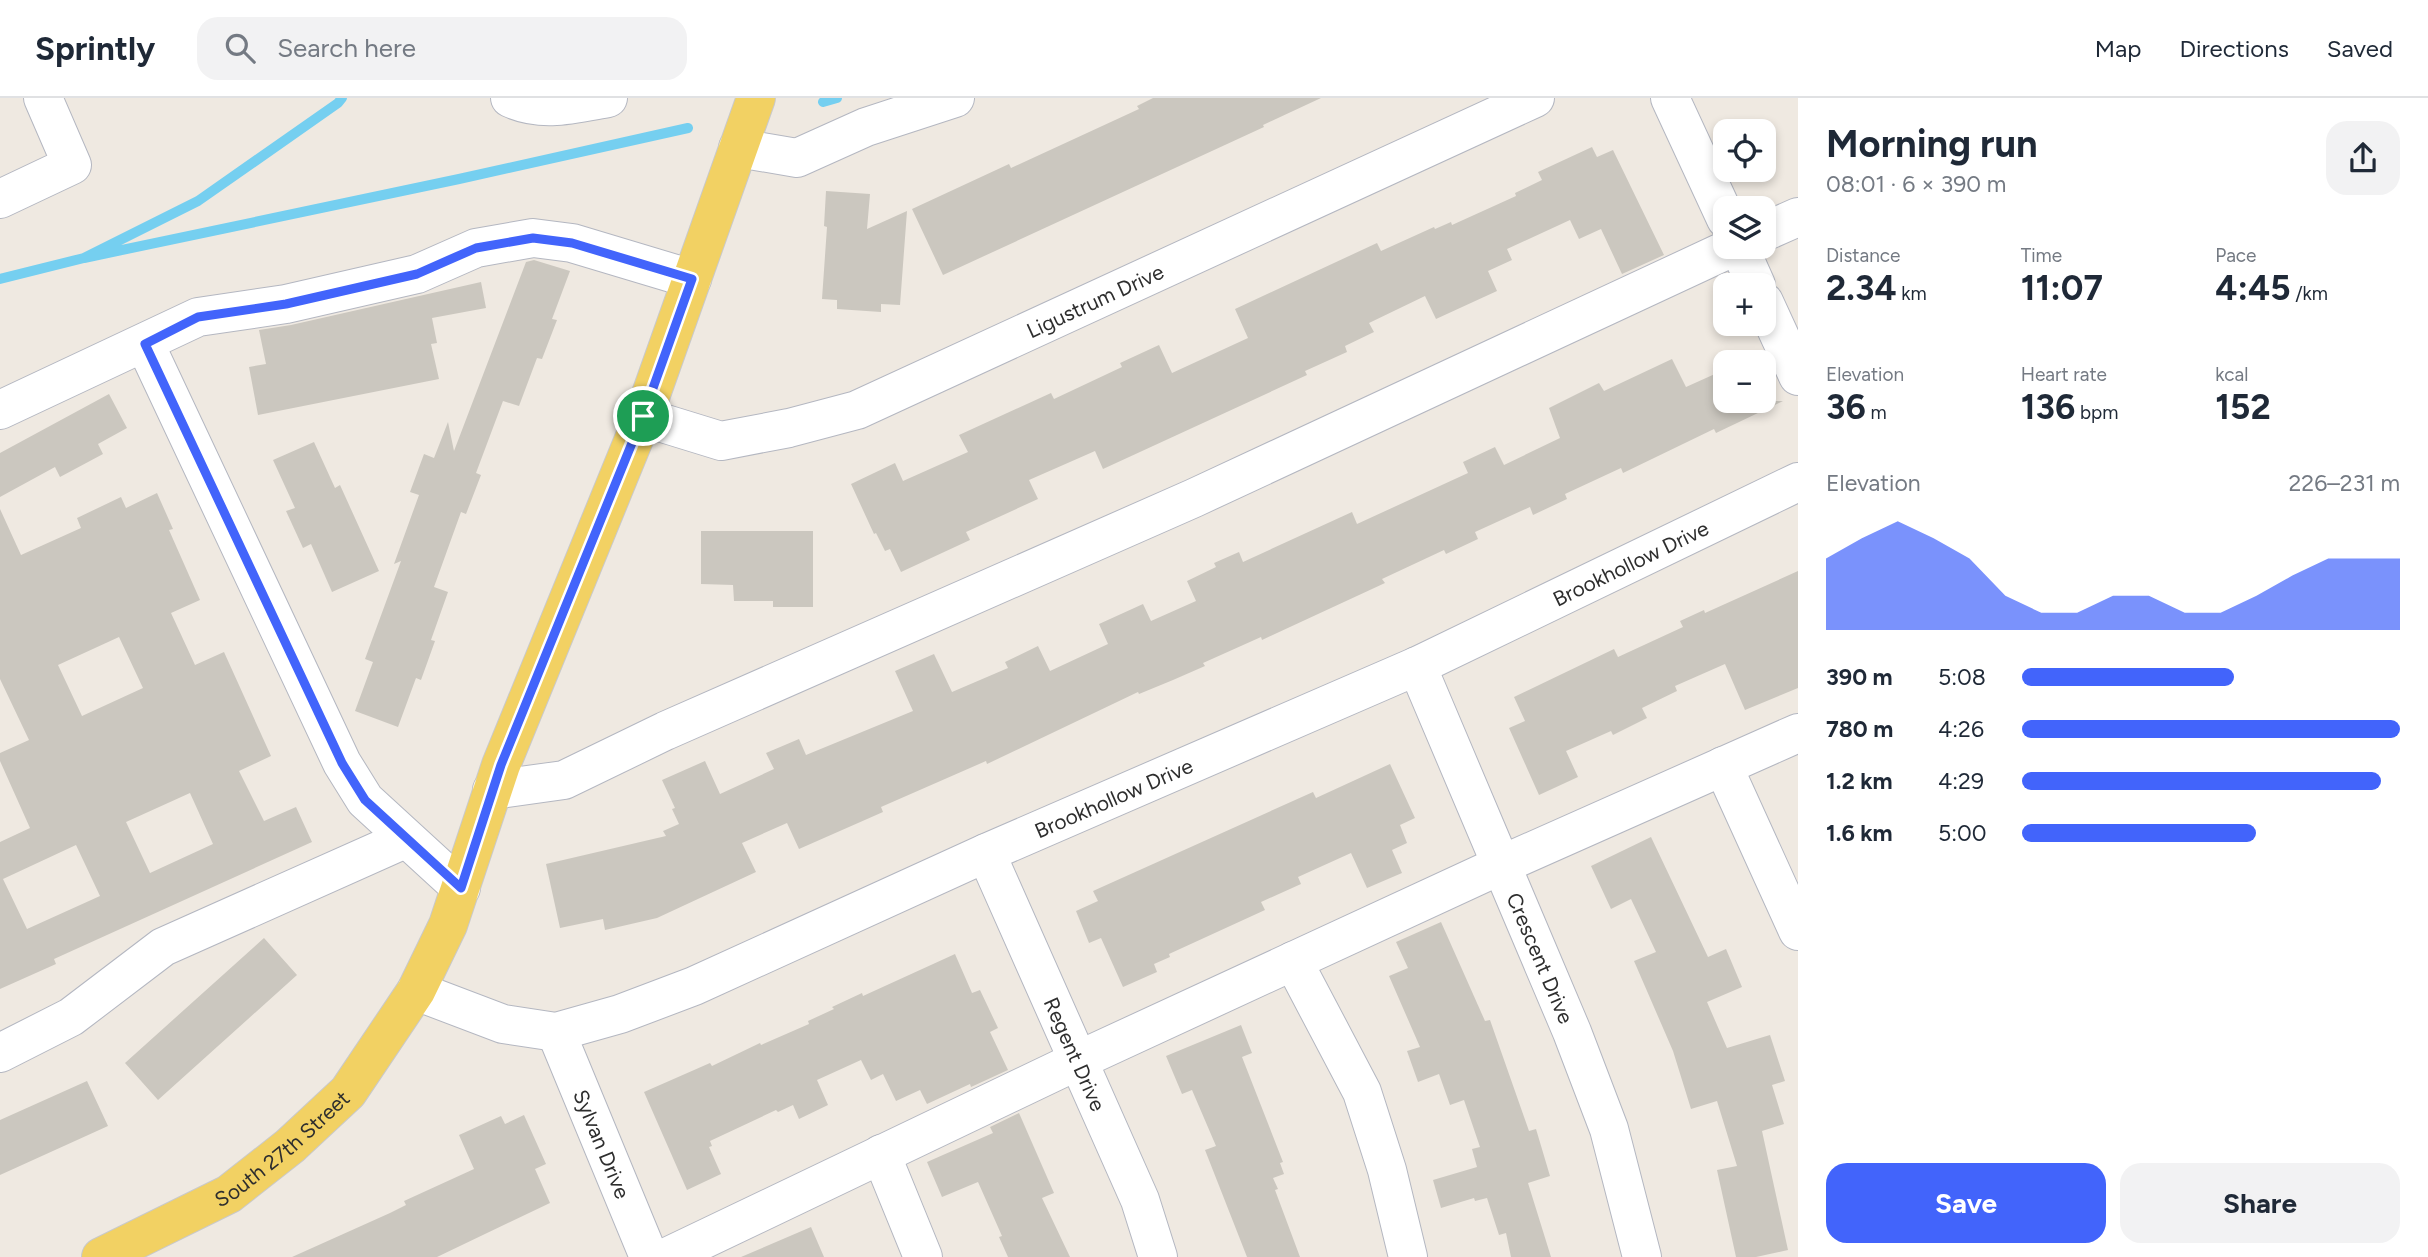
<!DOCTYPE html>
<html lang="en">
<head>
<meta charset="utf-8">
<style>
	:root { --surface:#fff; --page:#f2f2f3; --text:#1f2937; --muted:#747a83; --line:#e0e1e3; --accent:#4264fb }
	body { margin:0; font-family:Figtree,sans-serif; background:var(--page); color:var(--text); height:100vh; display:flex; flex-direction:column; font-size:26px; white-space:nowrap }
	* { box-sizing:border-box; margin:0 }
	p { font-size:23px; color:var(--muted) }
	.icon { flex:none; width:38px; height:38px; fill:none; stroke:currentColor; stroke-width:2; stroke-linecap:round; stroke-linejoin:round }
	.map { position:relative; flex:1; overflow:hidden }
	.sheet { display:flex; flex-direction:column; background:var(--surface); width:630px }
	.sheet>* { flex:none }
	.fabs { position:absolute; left:1713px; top:21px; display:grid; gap:14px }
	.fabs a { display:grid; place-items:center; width:63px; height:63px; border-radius:14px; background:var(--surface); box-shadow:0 4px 10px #0003; font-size:35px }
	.pin { position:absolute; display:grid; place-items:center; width:60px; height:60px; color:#fff; margin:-30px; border:4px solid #fff; border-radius:50%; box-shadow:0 2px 7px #0007 }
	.round { display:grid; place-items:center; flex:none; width:74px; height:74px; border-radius:21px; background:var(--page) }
	.summary { display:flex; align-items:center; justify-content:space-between; height:119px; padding:0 28px }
	h1 { font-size:38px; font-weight:700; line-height:52px }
	.figures { display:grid; grid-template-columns:repeat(3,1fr); gap:10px; height:119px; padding:7px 28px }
	.figures div { display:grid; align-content:center }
	.figures b { font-size:35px; font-weight:700 }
	.figures small { font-size:19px; font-weight:400 }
	.figures p { font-size:19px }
	.chart { height:196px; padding:14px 28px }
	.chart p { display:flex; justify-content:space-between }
	.chart svg { width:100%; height:126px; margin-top:7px; fill:var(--accent); opacity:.7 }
	.cta { display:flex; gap:14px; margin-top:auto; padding:14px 28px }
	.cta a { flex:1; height:80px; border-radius:21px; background:var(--accent); color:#fff; font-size:28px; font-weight:700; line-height:80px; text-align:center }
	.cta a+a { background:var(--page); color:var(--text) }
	ul { padding:0 28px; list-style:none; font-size:23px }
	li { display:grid; grid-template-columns:112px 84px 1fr; align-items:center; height:52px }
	li i { height:18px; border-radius:9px; background:var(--accent) }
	header { display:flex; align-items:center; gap:42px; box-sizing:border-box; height:98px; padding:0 35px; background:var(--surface); border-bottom:2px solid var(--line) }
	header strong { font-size:33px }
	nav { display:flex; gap:38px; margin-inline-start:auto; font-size:24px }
	.search { width:490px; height:63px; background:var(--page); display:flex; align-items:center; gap:18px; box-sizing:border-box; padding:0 24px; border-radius:21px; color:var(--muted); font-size:26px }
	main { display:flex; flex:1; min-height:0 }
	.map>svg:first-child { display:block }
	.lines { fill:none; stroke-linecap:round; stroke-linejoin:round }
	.stream { stroke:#75cff0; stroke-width:10 }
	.building { fill:#cbc7bf; fill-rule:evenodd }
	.minor-casing { stroke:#b4b7c1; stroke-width:40 }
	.major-casing { stroke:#c9c9c9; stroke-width:40 }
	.minor { stroke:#fff; stroke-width:38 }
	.major { stroke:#f2d163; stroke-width:38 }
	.route-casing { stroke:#fff; stroke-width:14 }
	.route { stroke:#4264fb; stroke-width:9 }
	.labels { text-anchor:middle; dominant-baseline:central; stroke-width:5; stroke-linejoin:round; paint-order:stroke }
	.street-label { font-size:21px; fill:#2e2e2e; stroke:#fff }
</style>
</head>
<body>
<header>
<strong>Sprintly</strong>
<div class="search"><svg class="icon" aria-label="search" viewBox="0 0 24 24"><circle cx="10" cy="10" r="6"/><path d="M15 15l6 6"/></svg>Search here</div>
<nav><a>Map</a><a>Directions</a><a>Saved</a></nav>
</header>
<main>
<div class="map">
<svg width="1798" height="1159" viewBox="0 0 1798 1159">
	<rect width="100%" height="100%" fill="#efe9e1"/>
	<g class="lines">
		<path class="stream" d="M823 4 837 0
			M84 160 459 81 688 30
			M0 181 84 160 198 103 338 5 342 0"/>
	</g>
	<path class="building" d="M1153 0H1321L1263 27 1264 29 943 177 912 111 1009 66 1011 70 1139 11 1137 8Z
		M1592 49 1597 59 1613 52 1664 157 1622 176 1601 131 1579 141 1570 122 1507 151 1512 162 1488 173 1497 193 1436 221 1425 198 1369 225 1374 234 1345 248 1347 254 1305 273 1307 277 1103 371 1095 353 1029 382 1038 401 966 434 970 442 901 474 890 451 885 453 876 435 874 436 851 386 895 365 903 383 968 354 959 337 1051 295 1054 301 1122 269 1120 265 1159 247 1172 275 1248 240 1235 211 1377 145 1381 153 1434 129 1435 131 1451 124 1452 127 1516 98 1515 95 1542 82 1538 74Z
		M826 93 870 96 867 131 907 113 900 207 881 206V214L837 211V202L822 201 827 129 824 128Z
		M534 162 570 173 552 221 557 222 542 261 537 260 519 308 503 303 476 375 481 377 466 416 461 414 434 489 448 494 431 542 435 543 421 582 416 580 398 629 355 613 373 564 365 561 401 463 394 466 419 397 410 394 424 356 434 360 448 324 454 353 526 164Z
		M481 184 486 210 432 220 437 245 431 246 439 281 258 317 249 269 266 266 259 232 291 227Z
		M1672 261 1686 289 1726 271V303H1783L1716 335 1714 331 1623 375 1621 370 1565 396 1567 401 1533 417 1530 409 1475 434 1478 441 1446 456 1444 452 1382 481 1385 485 1262 542 1261 539 1203 565 1205 568 1173 582 1139 596 1138 594 987 666 986 663 881 709 883 714 799 751 787 725 742 745 756 774 657 820 605 832 603 821 560 830 546 766 666 738 663 733 679 726 672 711 675 710 662 682 705 663 720 696 774 671 766 655 799 641 806 657 913 613 895 573 934 556 952 594 1008 570 1005 564 1038 548 1050 573 1108 546 1099 526 1143 506 1151 523 1196 503 1187 483 1216 469 1214 465 1239 454 1243 464 1352 414 1357 426 1468 375 1463 364 1495 349 1504 367 1560 340 1549 310 1599 285 1604 293Z
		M109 296 127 330 98 346 103 356 60 379 55 369 0 399V355Z
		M314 344 335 390 340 387 379 473 332 494 311 446 303 450 286 413 295 410 273 362Z
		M157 395 173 431 169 432 200 502 171 515 195 567 224 554 271 658 239 673 264 723 296 709 312 744 54 861 56 866 0 891V744L30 730 0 663V655L29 642 0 581V411L21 457 81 430 77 420 121 399 126 410ZM119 539 143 590 82 618 58 567ZM190 695 213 746 150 775 126 724ZM76 747 100 798 27 831 3 781Z
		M701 433H813V509H773V503H734L733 487 701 486Z
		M1798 473V590L1745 612 1725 566 1675 588 1677 593 1642 610 1647 620 1613 637 1611 633 1566 653 1578 679 1539 697 1509 630 1525 623 1514 599 1614 551 1618 559 1683 529 1680 523 1704 512 1705 515Z
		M1390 666 1415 720 1400 727 1407 745 1392 752 1402 775 1367 790 1351 755 1298 779 1301 786 1261 804 1265 812 1169 856 1170 859 1154 866 1157 874 1123 889 1101 840 1089 845 1076 813 1098 803 1093 793 1313 694 1316 700Z
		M1651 739 1708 859 1726 851 1742 889 1707 904 1727 950 1770 937 1785 983 1772 987 1784 1026 1762 1033 1788 1152 1756 1159H1736L1717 1072 1737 1068 1717 1003 1691 1011 1673 953 1634 863 1656 854 1631 801 1611 811 1591 768Z
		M1441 824 1485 923 1490 922 1529 1033 1536 1031 1550 1078 1528 1085 1551 1159H1511L1506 1135 1499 1137 1487 1100 1475 1103 1474 1100 1441 1110 1433 1082 1477 1069 1472 1051 1480 1049 1464 1002 1450 1007 1439 976 1418 984 1407 953 1420 949 1389 878 1408 870 1396 844Z
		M264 840 297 877 158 1002 125 965Z
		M955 856 972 895 980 892 998 930 990 934 1008 972 971 989 970 986 927 1006 920 992 896 1003 883 976 871 982 861 962 817 982 828 1007 799 1021 793 1007 778 1014 776 1012 710 1043 712 1048 709 1049 721 1076 687 1092 644 994 710 965 712 968 760 945 761 947 809 926 808 923 834 911 832 909 862 895 863 898Z
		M1241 927 1252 955 1242 959 1283 1064 1280 1065 1284 1076 1273 1080 1278 1091 1275 1092 1300 1159H1247L1205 1052 1216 1048 1192 992 1182 996 1166 958Z
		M87 983 108 1028 0 1077V1022Z
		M1019 1015 1054 1095 1042 1100 1070 1159H1008L999 1139 1002 1138 978 1084 942 1099 927 1064 993 1035 990 1029Z
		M524 1017 546 1066 535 1071 550 1105 437 1159H292L390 1115 406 1107 404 1103 474 1071 459 1037 501 1018 505 1026Z
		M811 1129 824 1159H741Z"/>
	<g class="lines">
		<defs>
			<g id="minor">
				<path d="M510 0C542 15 574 6 608 0"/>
				<path d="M1670 0 1726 121"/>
				<path d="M738 50 797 60 866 29 955 0"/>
				<path d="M0 101 72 67 43 0"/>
				<path d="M1764 134 1798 119"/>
				<path d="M1739 149 1756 187"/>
				<path d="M1764 204 1798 278"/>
				<path d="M145 246 342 665 365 702 461 790"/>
				<path d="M0 312 198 219 286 206 417 176 476 150 533 140 572 145 692 181"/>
				<path id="s1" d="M643 319 721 343 789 330 857 312 1535 0"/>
				<path id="s2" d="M1417 568 1572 934 1609 1031 1642 1159"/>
				<path d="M1723 668 1798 833"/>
				<path d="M492 692 564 682 665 633 1194 400 1733 149"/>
				<path id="s3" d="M986 755 1140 1102 1158 1159"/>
				<path d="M1293 863 1362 994 1387 1072 1408 1159"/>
				<path id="s4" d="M416 893 503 926 556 934 620 916 694 888 986 755 1417 568 1798 384"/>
				<path id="s5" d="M556 934 649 1159"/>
				<path d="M0 955 71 919 163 849 405 741"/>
				<path d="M881 1056 923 1159"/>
				<path d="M667 1159 1079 962 1501 767 1798 635"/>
			</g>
			<g id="major">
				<path id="s6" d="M101 1159 229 1096 290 1048 348 994 416 893 448 827 501 667 643 319 756 0"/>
			</g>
		</defs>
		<use href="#minor" class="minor-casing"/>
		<use href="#major" class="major-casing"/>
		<use href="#minor" class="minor"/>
		<use href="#major" class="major"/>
	</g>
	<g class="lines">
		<defs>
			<path id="route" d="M533 140 572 145 692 181 643 318 501 667 461 790 365 702 342 665 145 246 198 219 286 206 417 176 476 150Z"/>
		</defs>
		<use href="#route" class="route-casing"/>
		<use href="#route" class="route"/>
	</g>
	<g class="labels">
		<g class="street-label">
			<text stroke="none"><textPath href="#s1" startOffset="483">Ligustrum Drive</textPath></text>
			<text stroke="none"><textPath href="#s4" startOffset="1320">Brookhollow Drive</textPath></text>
			<text stroke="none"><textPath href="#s4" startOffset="752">Brookhollow Drive</textPath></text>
			<text stroke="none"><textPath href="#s2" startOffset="317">Crescent Drive</textPath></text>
			<text stroke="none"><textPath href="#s3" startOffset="220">Regent Drive</textPath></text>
			<text stroke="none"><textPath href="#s5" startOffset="121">Sylvan Drive</textPath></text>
			<text stroke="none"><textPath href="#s6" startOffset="212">South 27th Street</textPath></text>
		</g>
	</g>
</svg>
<div class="fabs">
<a><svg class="icon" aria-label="locate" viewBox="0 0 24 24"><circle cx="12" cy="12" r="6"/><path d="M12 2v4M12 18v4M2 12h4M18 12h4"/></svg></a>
<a><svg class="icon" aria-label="layers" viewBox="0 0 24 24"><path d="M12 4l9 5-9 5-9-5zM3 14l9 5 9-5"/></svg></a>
<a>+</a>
<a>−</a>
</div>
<div class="pin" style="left:643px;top:318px;background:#1e9e55"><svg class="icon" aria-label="arrive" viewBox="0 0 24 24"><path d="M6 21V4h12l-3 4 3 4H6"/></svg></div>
</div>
<section class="sheet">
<div class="summary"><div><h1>Morning run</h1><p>08:01 · 6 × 390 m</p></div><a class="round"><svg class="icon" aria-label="share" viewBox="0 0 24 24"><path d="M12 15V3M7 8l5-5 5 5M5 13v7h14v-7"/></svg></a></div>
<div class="figures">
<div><p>Distance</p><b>2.34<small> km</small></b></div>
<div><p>Time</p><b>11:07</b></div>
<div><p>Pace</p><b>4:45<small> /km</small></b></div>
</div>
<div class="figures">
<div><p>Elevation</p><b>36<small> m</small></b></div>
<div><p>Heart rate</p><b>136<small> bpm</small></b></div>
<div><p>kcal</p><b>152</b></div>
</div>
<div class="chart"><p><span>Elevation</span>226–231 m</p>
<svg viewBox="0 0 160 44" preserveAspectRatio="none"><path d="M0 44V19L10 12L20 6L30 12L40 19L50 32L60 38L70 38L80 32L90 32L100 38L110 38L120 32L130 25L140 19L150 19L160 19V44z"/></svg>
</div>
<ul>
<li><b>390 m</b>5:08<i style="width:56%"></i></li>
<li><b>780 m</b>4:26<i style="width:100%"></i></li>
<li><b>1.2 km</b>4:29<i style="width:95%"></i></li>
<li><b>1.6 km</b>5:00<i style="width:62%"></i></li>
</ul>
<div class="cta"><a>Save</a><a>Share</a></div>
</section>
</main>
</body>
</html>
